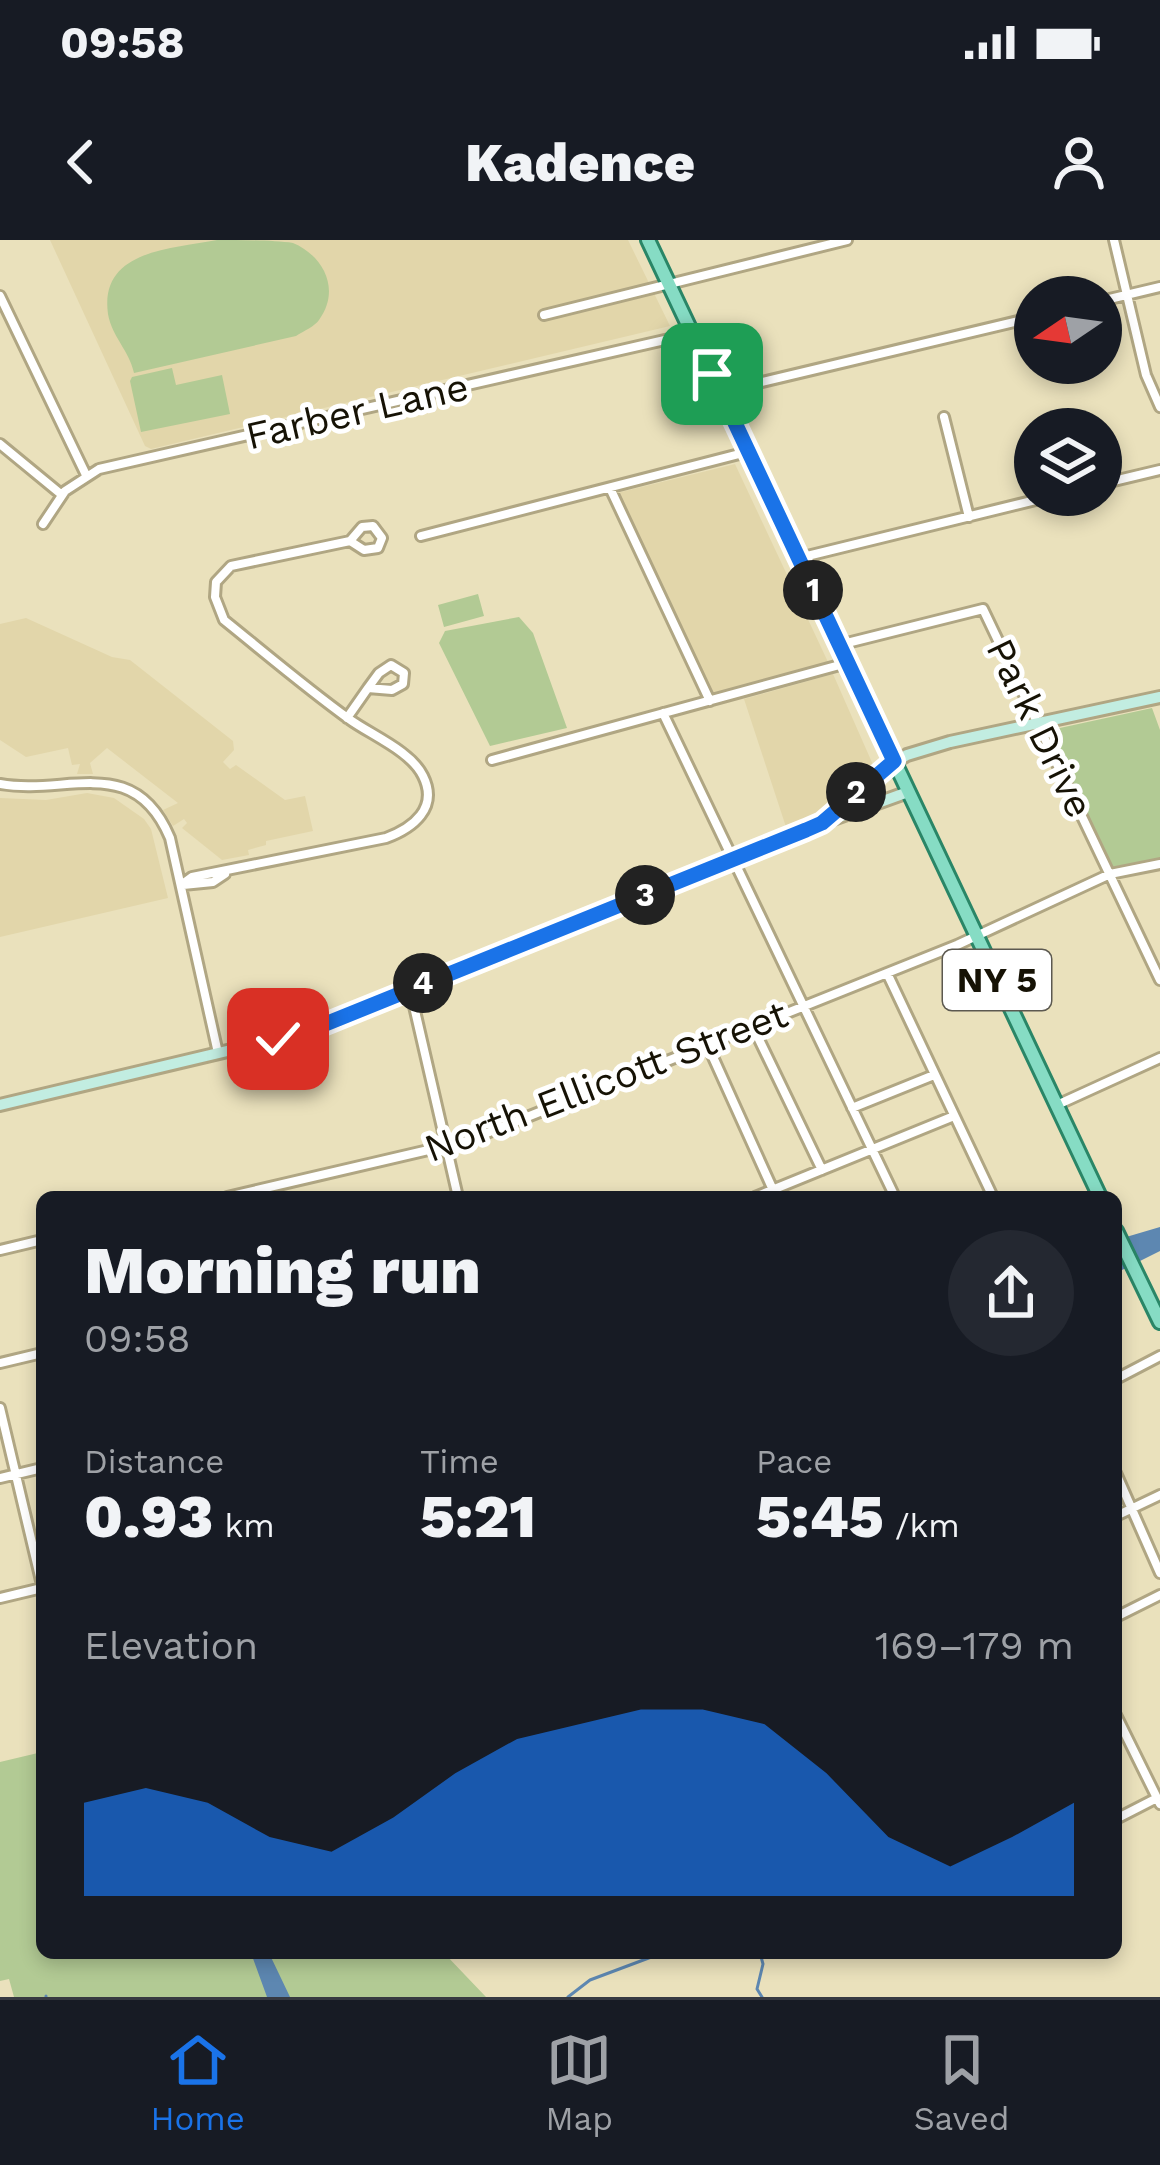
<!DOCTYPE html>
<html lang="en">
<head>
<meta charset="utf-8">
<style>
	:root { --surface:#171b24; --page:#242831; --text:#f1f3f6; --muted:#9ea1a6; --line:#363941; --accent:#1a73e8 }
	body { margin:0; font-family:"Work Sans",sans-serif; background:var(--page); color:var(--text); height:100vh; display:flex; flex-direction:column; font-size:45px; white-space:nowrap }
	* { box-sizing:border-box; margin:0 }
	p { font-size:39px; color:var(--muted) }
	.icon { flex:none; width:66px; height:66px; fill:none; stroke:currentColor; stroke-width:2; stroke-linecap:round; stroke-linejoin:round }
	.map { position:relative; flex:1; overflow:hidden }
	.side { position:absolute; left:36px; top:951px; width:1086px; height:768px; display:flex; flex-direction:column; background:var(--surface); border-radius:18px; box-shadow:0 6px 18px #0003 }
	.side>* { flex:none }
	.needle { width:78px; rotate:257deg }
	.buttons { position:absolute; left:1014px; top:36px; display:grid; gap:24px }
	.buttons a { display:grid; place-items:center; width:108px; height:108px; border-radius:50%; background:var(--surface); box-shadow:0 6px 18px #0003; font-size:60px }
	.pin { position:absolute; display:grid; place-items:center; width:102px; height:102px; color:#fff; margin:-51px; border-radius:24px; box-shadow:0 6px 18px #0006 }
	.km { position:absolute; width:60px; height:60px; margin:-30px; border-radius:50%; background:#222; color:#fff; font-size:33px; line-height:60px; text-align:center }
	.round { display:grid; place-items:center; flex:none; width:126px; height:126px; border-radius:63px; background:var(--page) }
	.summary { display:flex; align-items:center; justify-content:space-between; height:204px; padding:0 48px }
	h1 { font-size:66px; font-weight:800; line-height:90px }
	.metrics { display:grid; grid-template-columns:repeat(3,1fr); gap:18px; height:204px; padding:12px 48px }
	.metrics div { display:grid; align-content:center }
	.metrics b { font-size:60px; font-weight:800 }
	.metrics small { font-size:33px; font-weight:400 }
	.metrics p { font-size:33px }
	.chart { height:336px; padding:24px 48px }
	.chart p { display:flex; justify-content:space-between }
	.chart svg { width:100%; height:216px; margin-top:12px; fill:var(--accent); opacity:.7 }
	.status { display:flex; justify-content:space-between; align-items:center; height:84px; padding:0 60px; background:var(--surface); direction:ltr }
	.status svg { height:33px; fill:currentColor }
	header { display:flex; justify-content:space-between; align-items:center; height:156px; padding:0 48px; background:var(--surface); font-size:54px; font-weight:800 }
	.menu { display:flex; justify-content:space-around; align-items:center; height:168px; border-top:3px solid var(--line); background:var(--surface); font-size:33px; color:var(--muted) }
	.menu a { display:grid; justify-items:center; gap:6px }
	.menu .selected { color:var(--accent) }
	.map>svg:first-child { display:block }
	.built { fill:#e2d6aa }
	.green { fill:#b2ca94 }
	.water { fill:#5d87b1 }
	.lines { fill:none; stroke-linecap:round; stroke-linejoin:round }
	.stream { stroke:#5d87b1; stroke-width:3 }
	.street-casing { stroke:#b0a683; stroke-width:14 }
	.secondary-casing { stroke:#b0a683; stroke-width:16 }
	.primary-casing { stroke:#2a8667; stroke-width:18 }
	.street { stroke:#fff; stroke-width:8 }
	.secondary { stroke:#c2ede1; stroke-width:10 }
	.primary { stroke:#86dcc4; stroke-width:12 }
	.route-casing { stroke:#fff; stroke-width:24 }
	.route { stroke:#1a73e8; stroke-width:15 }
	.labels { text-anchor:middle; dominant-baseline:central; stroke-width:10; stroke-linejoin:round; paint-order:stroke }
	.shield { fill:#fff; stroke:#5c5950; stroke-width:3 }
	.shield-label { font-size:36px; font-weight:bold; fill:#161205 }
	.street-label { font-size:39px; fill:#161205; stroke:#fff }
</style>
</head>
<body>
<div class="status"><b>09:58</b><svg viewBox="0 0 49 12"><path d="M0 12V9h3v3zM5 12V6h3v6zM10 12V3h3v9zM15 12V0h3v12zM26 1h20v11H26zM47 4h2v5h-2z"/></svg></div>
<header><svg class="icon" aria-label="back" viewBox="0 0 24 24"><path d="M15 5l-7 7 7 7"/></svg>Kadence<svg class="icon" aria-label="person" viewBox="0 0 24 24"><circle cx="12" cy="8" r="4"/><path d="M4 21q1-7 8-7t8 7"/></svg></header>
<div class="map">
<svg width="1160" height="1757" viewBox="0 0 1160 1757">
	<rect width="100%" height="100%" fill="#eae1bc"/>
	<path class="built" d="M50 0H628L670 86 151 209 145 206Z
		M735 224 828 422 711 456 617 253Z
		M26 378 112 417 130 420 233 501 234 510 223 522 230 529 236 525 285 560 305 556 313 591 266 601V605L248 610 249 615 222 620 182 588 187 583 184 579 173 586 163 570 178 563 107 508 90 523 93 534H77L80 524 72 525 68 508 26 517 0 500V384Z
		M833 434 874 527 825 569 787 590 744 459Z
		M87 553 114 558 144 579 151 589 168 658 0 697V558L46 560Z"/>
	<path class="green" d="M217 0C239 0 272 0 293 3 324 16 341 50 319 80 315 86 304 91 296 96L134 133C129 110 112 97 108 74 99 9 173 9 217 0Z
		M172 128 176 145 222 135 230 174 141 192 130 141 132 137Z
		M478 354 484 376 444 387 438 365Z
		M519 377 533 393 567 488 490 506 439 403 445 391Z
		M1152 468 1160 490V618L1113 627 1046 491Z
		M42 1512V1713H444L486 1757H14L9 1739 0 1741V1522Z"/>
	<path class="water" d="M1160 987V1011L1116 1033V1000Z
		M251 1713H269L290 1757H267Z"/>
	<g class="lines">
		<path class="stream" d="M760 1713 763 1724 757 1749 762 1757
			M46 1756V1757
			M568 1757 590 1740 662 1713"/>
		<defs>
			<path id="street" d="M1114 0 1146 135 1160 167
				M0 56 86 235
				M1101 61 1160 47
				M544 75 847 0
				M720 152 1035 77
				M944 177 969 277
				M0 204 62 255
				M1101 244 1160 230
				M610 248 710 461
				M43 284 65 251 99 229 691 94
				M373 286 382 298 378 308 364 310 350 301 362 287Z
				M421 296 747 212
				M799 318 1056 255
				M839 405 983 369 1160 740
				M663 473 895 957
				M347 478 368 448 392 450 403 444 404 433 391 425 379 433 368 448
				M492 520 847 423
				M0 544C67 556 134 512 170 598L218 813
				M181 645 192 637 386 598C413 588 439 568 423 536 411 511 371 495 349 479 306 448 265 413 224 380L215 357 216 342 231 326 350 301
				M183 645 213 642 225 634
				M887 733 993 957
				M410 749 458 957
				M753 787 822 930
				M708 806 773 950
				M1057 865 1160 818
				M852 868 934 835
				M227 957 467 901 957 705 1110 634 1160 624
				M755 957 954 876
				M0 1010 42 1000
				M0 1123 42 1113
				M1116 1139 1160 1116
				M0 1168 42 1345
				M1116 1233 1160 1333
				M0 1238 42 1228
				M1116 1276 1160 1255
				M0 1358 42 1348
				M1116 1377 1160 1355
				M1116 1475 1160 1564
				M1116 1579 1157 1558"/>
			<path id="secondary" d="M825 582 908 552
				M0 865 303 793 806 590 822 582 879 532 907 515 950 502 1160 457"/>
			<path id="primary" d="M648 0 1100 957
				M1116 991 1160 1082"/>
		</defs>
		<use href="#street" class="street-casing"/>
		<use href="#secondary" class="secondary-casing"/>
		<use href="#primary" class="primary-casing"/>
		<use href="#street" class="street"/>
		<use href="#secondary" class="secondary"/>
		<use href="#primary" class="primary"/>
	</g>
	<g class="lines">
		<defs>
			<path id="route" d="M278 799 303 793 806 590 822 583 894 521 712 134"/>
		</defs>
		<use href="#route" class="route-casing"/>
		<use href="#route" class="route"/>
	</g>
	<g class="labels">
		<rect class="shield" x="943" y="710" width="108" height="60" rx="9"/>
		<g class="shield-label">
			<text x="997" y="740">NY 5</text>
		</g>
		<g class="street-label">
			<text transform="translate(357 171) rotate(-13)">Farber Lane</text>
			<text transform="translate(1040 488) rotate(64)">Park Drive</text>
			<text transform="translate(606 841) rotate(-21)">North Ellicott Street</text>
		</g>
	</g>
</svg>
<div class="buttons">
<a><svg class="needle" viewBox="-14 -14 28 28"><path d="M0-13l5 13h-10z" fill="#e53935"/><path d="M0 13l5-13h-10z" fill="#9ea1a6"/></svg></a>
<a><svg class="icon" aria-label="layers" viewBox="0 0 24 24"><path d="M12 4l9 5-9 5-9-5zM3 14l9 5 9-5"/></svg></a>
</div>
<div class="pin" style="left:712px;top:134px;background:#1e9e55"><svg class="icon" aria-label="arrive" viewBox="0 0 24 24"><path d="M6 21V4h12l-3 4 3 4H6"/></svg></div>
<div class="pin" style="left:278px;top:799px;background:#d93025"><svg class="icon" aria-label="check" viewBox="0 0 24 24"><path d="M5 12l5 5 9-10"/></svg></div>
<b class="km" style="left:813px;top:350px">1</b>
<b class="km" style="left:856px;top:552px">2</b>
<b class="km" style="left:645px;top:655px">3</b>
<b class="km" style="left:423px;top:743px">4</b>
<section class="side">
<div class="summary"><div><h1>Morning run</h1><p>09:58</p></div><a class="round"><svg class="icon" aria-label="share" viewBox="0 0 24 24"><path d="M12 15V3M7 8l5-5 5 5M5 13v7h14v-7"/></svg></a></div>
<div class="metrics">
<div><p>Distance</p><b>0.93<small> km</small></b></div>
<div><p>Time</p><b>5:21</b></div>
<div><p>Pace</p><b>5:45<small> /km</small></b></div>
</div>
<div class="chart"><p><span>Elevation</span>169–179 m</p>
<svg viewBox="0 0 160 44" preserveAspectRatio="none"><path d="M0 44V25L10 22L20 25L30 32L40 35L50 28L60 19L70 12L80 9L90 6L100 6L110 9L120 19L130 32L140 38L150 32L160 25V44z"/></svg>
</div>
</section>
</div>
<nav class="menu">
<a class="selected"><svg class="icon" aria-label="home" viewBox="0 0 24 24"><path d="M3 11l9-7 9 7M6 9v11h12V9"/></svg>Home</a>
<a><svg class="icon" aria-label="map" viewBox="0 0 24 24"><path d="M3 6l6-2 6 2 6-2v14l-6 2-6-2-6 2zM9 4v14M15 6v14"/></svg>Map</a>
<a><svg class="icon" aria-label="saved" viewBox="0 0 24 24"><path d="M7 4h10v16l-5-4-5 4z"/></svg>Saved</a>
</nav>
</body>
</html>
